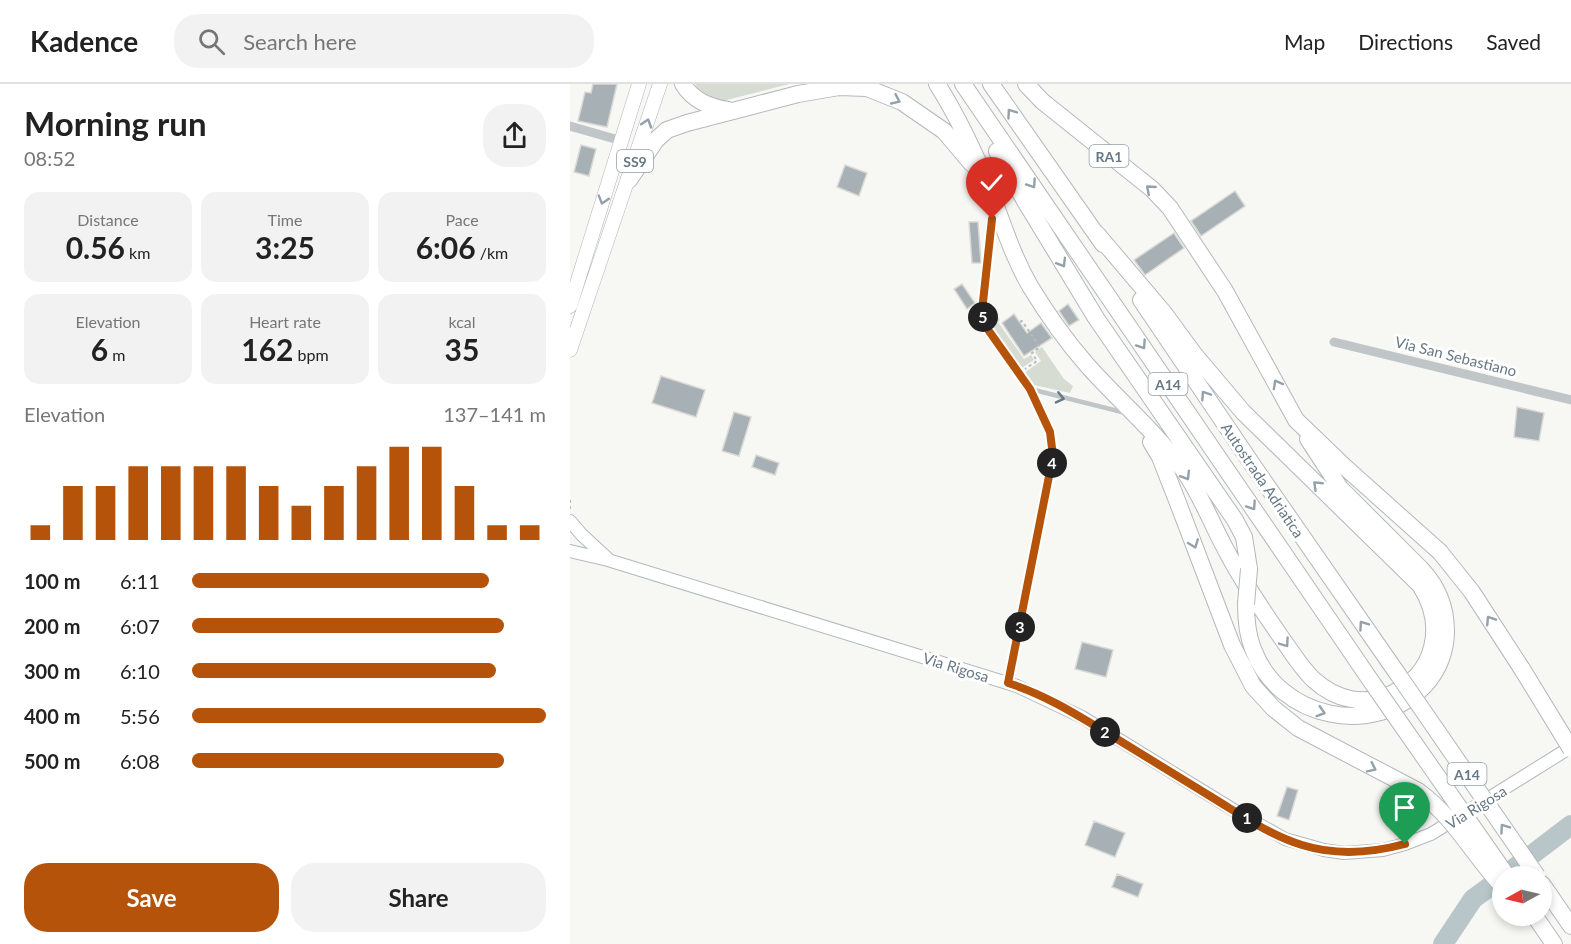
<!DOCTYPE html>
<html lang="en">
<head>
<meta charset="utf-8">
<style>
	:root { --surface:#fff; --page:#f2f2f2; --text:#222; --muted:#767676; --line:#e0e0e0; --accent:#b45309 }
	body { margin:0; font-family:Lato,sans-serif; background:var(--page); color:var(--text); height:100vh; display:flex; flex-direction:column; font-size:22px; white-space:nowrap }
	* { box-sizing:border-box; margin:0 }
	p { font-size:20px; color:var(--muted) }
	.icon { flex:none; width:33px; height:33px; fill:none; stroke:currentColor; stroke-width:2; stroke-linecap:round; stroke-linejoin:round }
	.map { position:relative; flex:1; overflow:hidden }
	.side { display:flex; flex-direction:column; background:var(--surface); width:570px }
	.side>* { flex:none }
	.needle { width:39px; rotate:262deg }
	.controls { position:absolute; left:922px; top:782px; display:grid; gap:12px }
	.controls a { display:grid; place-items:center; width:60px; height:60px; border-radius:50%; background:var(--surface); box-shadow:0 3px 9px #0003; font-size:30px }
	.pin { position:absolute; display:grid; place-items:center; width:51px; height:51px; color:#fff; margin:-62px -26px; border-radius:50% 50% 50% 0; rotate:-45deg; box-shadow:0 0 6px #0007 }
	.pin .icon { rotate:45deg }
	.km { position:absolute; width:30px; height:30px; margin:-15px; border-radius:50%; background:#222; color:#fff; font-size:16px; line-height:30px; text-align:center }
	.round { display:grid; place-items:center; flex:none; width:63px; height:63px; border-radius:24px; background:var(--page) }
	.head { display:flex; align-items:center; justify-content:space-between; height:102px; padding:0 24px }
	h1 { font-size:33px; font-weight:700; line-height:45px }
	.stats { display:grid; grid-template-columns:repeat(3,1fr); gap:9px; height:102px; padding:6px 24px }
	.stats div { display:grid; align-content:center; border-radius:15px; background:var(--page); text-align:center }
	.stats b { font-size:30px; font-weight:700 }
	.stats small { font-size:16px; font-weight:400 }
	.stats p { font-size:16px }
	.chart { height:168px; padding:12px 24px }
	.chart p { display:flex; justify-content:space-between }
	.chart svg { width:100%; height:108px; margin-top:6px; stroke:var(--accent); stroke-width:6 }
	.action { display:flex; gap:12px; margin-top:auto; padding:12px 24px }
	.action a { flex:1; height:69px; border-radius:24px; background:var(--accent); color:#fff; font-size:24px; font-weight:700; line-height:69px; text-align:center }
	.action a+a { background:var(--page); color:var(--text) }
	ul { padding:0 24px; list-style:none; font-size:20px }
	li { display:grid; grid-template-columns:96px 72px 1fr; align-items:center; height:45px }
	li i { height:15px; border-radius:8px; background:var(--accent) }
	header { display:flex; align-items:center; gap:36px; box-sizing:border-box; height:84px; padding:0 30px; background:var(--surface); border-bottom:2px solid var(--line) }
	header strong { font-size:28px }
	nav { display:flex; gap:33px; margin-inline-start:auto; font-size:21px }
	.search { width:420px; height:54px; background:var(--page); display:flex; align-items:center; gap:15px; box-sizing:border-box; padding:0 21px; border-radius:24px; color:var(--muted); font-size:22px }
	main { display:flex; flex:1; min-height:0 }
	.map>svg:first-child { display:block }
	.green { fill:#d7dcd3 }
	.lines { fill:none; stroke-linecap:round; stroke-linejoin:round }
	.river { stroke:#b8c5c9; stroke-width:20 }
	.building { fill:#a7b0b5; stroke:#d9d9d6; stroke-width:1.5 }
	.secondary-casing { stroke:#b3b9bd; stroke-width:14 }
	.primary-casing { stroke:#b2b7bb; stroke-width:15 }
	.highway-casing { stroke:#b4b8bb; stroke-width:18 }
	.path { stroke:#b8bcbf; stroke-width:2; stroke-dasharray:3 3; stroke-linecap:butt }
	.lane { stroke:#c0c5c8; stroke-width:4.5 }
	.street { stroke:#c0c5c8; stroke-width:9 }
	.secondary { stroke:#fff; stroke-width:12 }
	.primary { stroke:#fff; stroke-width:14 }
	.highway { stroke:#fff; stroke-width:16 }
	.highway-bridge-casing { stroke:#b4b8bb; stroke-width:18; stroke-linecap:butt }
	.highway-bridge { stroke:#fff; stroke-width:16 }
	.oneway { stroke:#94a0aa }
	.oneway2 { stroke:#667885 }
	.route-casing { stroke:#fff; stroke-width:12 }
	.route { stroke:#b45309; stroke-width:8 }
	.labels { text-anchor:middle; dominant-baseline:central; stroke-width:6; stroke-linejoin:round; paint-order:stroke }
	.shield { fill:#fff; stroke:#94a0aa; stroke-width:1.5 }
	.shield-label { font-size:14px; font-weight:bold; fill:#667885 }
	.street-label { font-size:15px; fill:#667885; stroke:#fff }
</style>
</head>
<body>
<header>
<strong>Kadence</strong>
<div class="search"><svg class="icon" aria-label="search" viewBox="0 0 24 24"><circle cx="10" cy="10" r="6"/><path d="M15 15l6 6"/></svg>Search here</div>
<nav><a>Map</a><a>Directions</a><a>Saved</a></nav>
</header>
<main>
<section class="side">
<div class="head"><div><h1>Morning run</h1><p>08:52</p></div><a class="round"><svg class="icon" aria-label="share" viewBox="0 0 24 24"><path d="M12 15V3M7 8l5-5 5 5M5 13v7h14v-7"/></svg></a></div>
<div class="stats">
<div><p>Distance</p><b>0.56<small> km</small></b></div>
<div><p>Time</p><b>3:25</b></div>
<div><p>Pace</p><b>6:06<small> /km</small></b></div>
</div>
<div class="stats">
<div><p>Elevation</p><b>6<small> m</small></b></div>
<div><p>Heart rate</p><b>162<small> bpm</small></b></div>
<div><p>kcal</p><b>35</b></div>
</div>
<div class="chart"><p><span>Elevation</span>137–141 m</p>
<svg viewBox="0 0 160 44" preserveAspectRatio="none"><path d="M5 44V38M15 44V22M25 44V22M35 44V14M45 44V14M55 44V14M65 44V14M75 44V22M85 44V30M95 44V22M105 44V14M115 44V6M125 44V6M135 44V22M145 44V38M155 44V38"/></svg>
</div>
<ul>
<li><b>100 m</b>6:11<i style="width:84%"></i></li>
<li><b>200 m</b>6:07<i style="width:88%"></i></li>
<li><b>300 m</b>6:10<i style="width:86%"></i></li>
<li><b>400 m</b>5:56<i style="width:100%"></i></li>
<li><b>500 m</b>6:08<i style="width:88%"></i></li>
</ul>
<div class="action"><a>Save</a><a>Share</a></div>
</section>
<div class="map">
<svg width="1001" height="860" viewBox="0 0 1001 860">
	<rect width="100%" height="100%" fill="#f7f7f4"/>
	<path class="green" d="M125 0H219L149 18 128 5Z
		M418 212 420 220 430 236 428 238 454 275 461 271 464 276 450 285 419 239Z
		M472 263 494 295 503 302 500 309 464 301 454 289 471 277 465 268Z"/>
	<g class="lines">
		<path class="river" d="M934 792 1001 741
			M873 860 903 815 933 793"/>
	</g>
	<path class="building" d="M23 0H47L37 43 8 37 15 8 21 9Z
		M11 61 26 65 19 92 4 88Z
		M275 81 297 89 289 112 267 103Z
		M665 107 675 122 631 152 621 137Z
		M399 138H408L411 179H402Z
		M604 149 614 164 575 191 564 176Z
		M392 200 405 219 397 225 384 205Z
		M498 220 509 236 499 242 489 227Z
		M444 230 457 249 471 239 482 254 454 272 432 239Z
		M91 292 135 306 126 333 82 319Z
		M947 323 974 329 969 357 944 353Z
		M164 328 181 333 169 372 152 367Z
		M186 371 209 379 205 391 182 383Z
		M512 558 543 566 536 593 505 585Z
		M717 703 728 706 719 736 707 732Z
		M524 737 555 749 545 773 515 761Z
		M547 790 573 800 568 813 542 803Z"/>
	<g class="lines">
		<defs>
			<path id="secondary" d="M0 437 12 451 38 475
				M0 467 38 476 447 602 512 633 667 728 715 755 754 766 774 769 813 766 835 760 861 750 1001 663"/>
			<path id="primary" d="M0 222 69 0
				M0 266 90 0"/>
			<path id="highway" d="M113 0C123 17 140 23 158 26
				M367 0C388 33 404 67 419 104 432 137 442 171 460 202 477 230 496 257 517 281 548 316 584 346 612 384 630 408 641 439 656 466 672 497 693 527 713 556 723 570 732 585 744 596 766 616 794 622 821 610 866 590 876 541 850 501L673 328 624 270 594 229 527 150
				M393 0 803 600
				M421 0 533 160
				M456 0 472 17 582 105 600 124 655 207 726 336 776 384 870 468 902 508 952 585
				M427 67 455 117 526 234 665 436 674 453 679 485
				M59 96 86 56 97 46 117 39 228 10 269 3 297 4 332 18 374 47 402 80
				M571 216 684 383 827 589
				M581 358 590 373 608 419 662 561 683 602 703 624 728 644 848 707
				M676 520C676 535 677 550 683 565 709 635 804 655 855 601 869 586 876 566 876 547 876 522 868 503 851 485L770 404 738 355
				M972 800 1001 842
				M964 831 984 860"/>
		</defs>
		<use href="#secondary" class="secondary-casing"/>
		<use href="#primary" class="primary-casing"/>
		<use href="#highway" class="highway-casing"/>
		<path class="path" d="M450 238 452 237 470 263 462 269 467 277 455 285
			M0 416V426"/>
		<path class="lane" d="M421 131 412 231 414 240 418 248 460 305 556 329
			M438 599 483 372 480 348 460 305"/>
		<path class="street" d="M0 42 52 57
			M764 258 1001 316"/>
		<use href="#secondary" class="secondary"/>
		<use href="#primary" class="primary"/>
		<use href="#highway" class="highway"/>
		<defs>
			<path id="highway-bridge" d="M676 520 679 485
				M952 585 1001 665
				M827 589 967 792
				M803 600 937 792
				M848 707C885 734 903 771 933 803"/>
		</defs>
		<use href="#highway-bridge" class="highway-bridge-casing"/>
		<use href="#highway-bridge" class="highway-bridge"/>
	</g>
	<defs><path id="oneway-chevron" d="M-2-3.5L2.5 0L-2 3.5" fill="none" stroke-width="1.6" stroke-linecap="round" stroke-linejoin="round" transform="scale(1.5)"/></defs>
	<g class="oneway">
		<use href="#oneway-chevron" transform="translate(326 16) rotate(25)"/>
		<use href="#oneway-chevron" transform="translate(441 29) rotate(-125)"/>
		<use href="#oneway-chevron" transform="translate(77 39) rotate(-72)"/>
		<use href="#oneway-chevron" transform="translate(462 100) rotate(56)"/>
		<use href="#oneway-chevron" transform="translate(580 105) rotate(-139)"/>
		<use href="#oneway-chevron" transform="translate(33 116) rotate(107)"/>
		<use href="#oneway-chevron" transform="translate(492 179) rotate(59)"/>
		<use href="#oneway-chevron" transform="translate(572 261) rotate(56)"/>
		<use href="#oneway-chevron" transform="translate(707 300) rotate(-119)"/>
		<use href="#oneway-chevron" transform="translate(635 311) rotate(-124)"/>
		<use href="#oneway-chevron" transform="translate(616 392) rotate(59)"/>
		<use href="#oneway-chevron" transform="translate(747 401) rotate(-136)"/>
		<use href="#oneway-chevron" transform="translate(682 422) rotate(56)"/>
		<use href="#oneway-chevron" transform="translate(624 460) rotate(69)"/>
		<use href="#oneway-chevron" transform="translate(920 536) rotate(-123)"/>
		<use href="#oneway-chevron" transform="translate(793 541) rotate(-125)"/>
		<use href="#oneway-chevron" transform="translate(715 559) rotate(55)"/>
		<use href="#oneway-chevron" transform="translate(751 628) rotate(17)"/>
		<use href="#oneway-chevron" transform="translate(802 684) rotate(26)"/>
		<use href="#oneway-chevron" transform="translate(934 744) rotate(-125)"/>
	</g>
	<use class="oneway2" href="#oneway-chevron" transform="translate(490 314) rotate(13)"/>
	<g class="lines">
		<defs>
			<path id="route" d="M422 135 413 218 414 240 460 305 480 348 483 372 438 599C477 611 512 634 547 655 580 675 614 696 648 717 674 733 702 752 732 761 767 772 801 769 835 760"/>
		</defs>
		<use href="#route" class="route-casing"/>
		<use href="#route" class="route"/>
	</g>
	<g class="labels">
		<g class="shield">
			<rect x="519.5" y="61" width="39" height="22" rx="4.5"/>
			<rect x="47" y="66" width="36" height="22" rx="4.5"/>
			<rect x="578.5" y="289" width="39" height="22" rx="4.5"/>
			<rect x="877.5" y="679" width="39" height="22" rx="4.5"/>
		</g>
		<g class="shield-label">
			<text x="539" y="72">RA1</text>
			<text x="65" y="77">SS9</text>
			<text x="598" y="300">A14</text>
			<text x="897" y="690">A14</text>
		</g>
		<g class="street-label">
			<text transform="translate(886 272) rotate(14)">Via San Sebastiano</text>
			<text transform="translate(693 396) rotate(56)">Autostrada Adriatica</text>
			<text transform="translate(386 583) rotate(17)">Via Rigosa</text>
			<text transform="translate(906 723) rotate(-32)">Via Rigosa</text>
		</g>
	</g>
</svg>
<div class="controls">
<a><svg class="needle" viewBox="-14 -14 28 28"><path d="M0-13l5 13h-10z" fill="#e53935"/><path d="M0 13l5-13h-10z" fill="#767676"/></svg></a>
</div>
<div class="pin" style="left:835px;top:760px;background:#1e9e55"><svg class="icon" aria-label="arrive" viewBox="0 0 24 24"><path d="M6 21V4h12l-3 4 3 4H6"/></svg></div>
<div class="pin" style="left:422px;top:135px;background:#d93025"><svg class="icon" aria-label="check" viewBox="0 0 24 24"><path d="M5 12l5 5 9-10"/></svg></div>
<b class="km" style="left:677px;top:734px">1</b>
<b class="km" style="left:535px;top:648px">2</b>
<b class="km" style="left:450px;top:543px">3</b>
<b class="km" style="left:482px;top:379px">4</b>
<b class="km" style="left:413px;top:233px">5</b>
</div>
</main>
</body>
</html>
